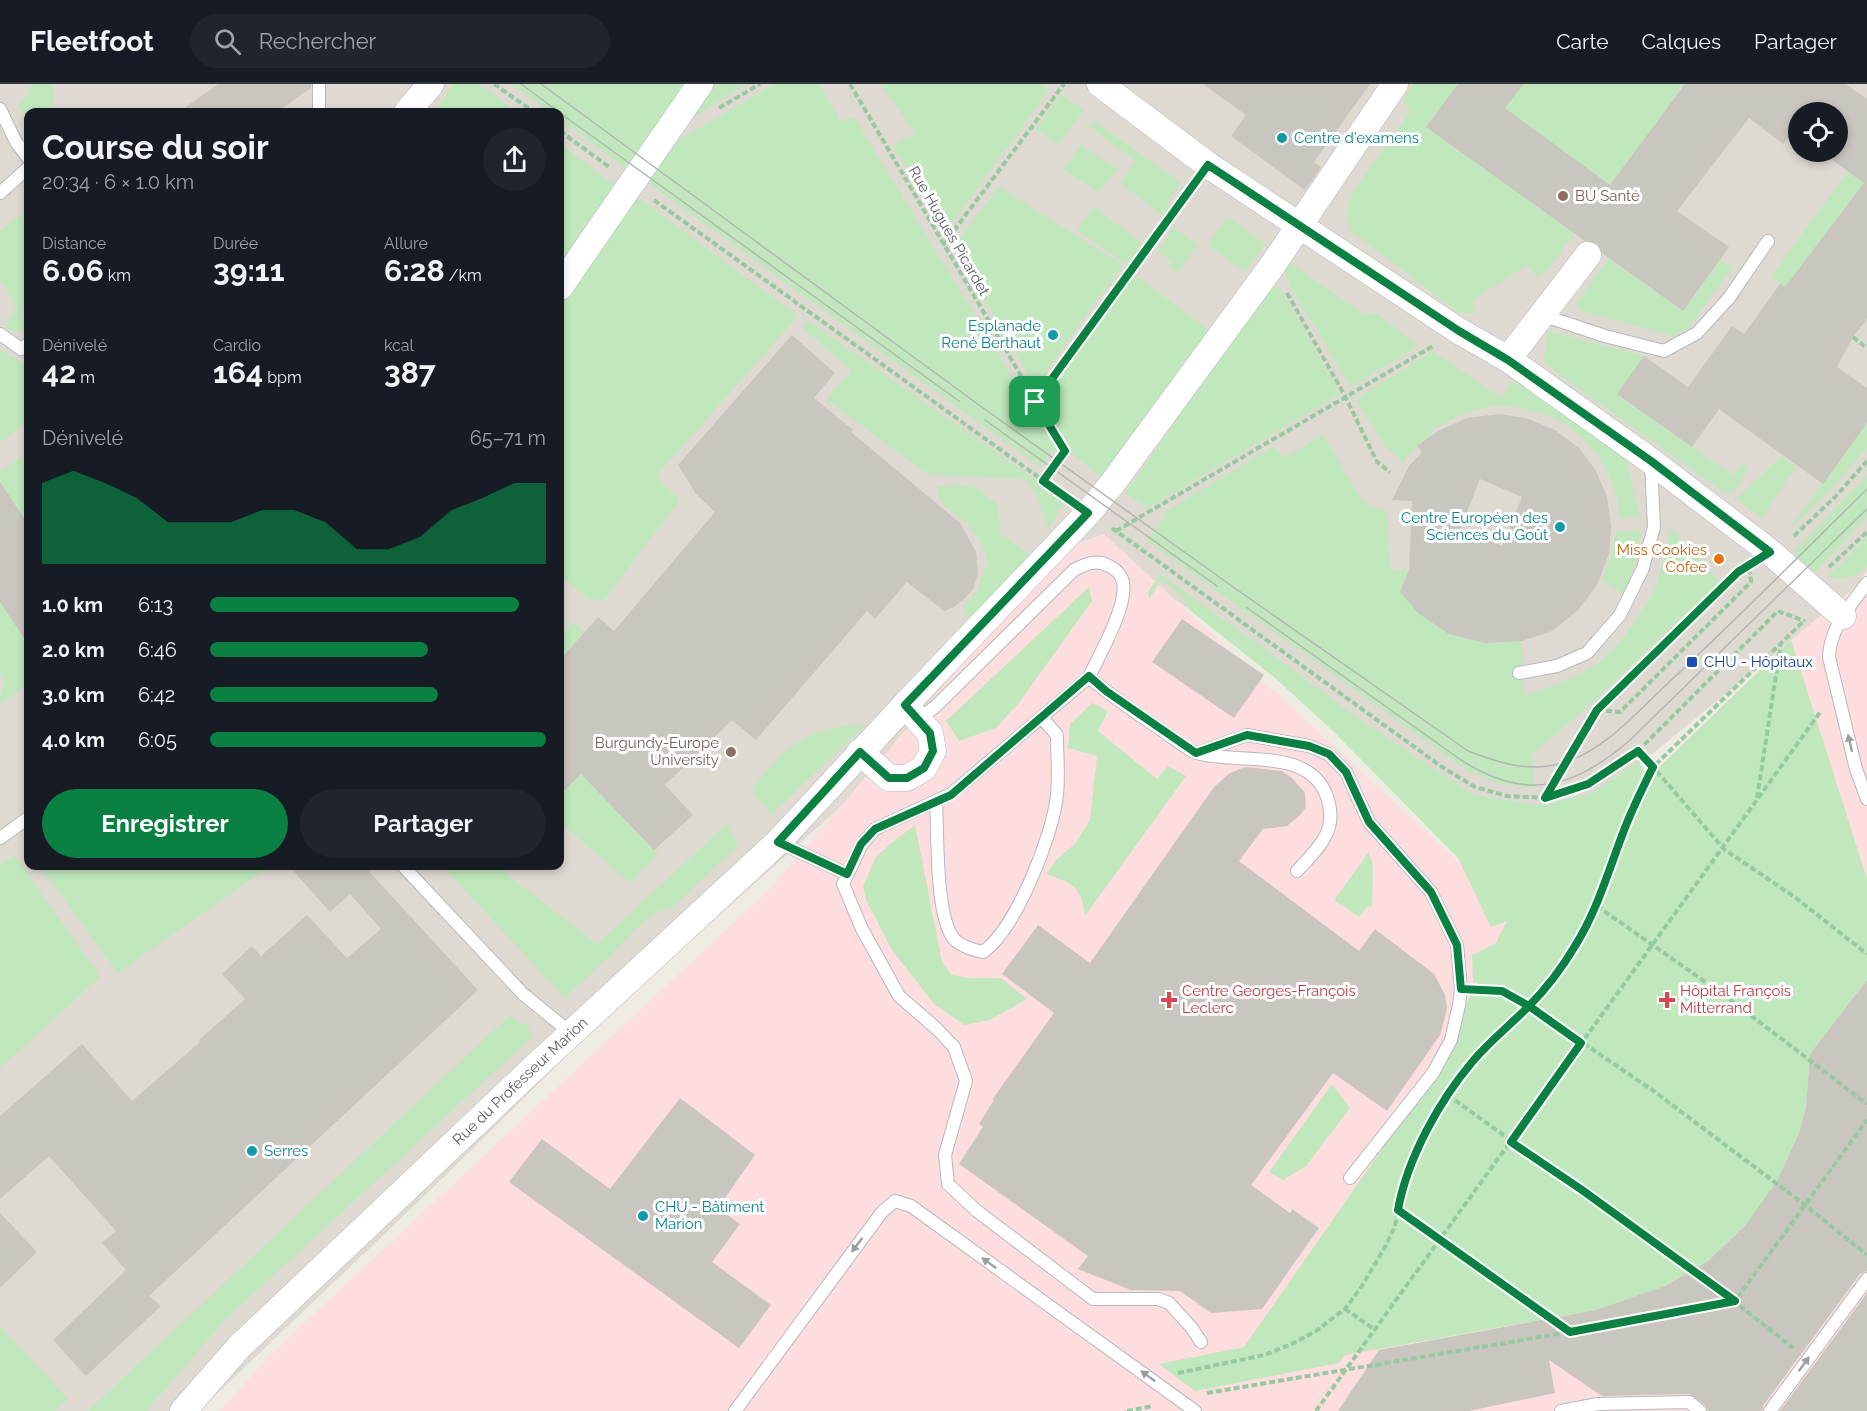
<!DOCTYPE html>
<html lang="fr">
<head>
<meta charset="utf-8">
<style>
	:root { --surface:#171b24; --page:#20242c; --text:#f1f3f6; --muted:#9ea1a6; --line:#363941; --accent:#0b8043 }
	body { margin:0; font-family:Raleway,sans-serif; background:var(--page); color:var(--text); height:100vh; display:flex; flex-direction:column; font-size:22px; white-space:nowrap }
	* { box-sizing:border-box; margin:0 }
	p { font-size:20px; color:var(--muted) }
	.icon { flex:none; width:33px; height:33px; fill:none; stroke:currentColor; stroke-width:2; stroke-linecap:round; stroke-linejoin:round }
	.map { position:relative; flex:1; overflow:hidden }
	.drawer { position:absolute; left:24px; top:24px; width:540px; height:762px; display:flex; flex-direction:column; background:var(--surface); border-radius:12px; box-shadow:0 3px 9px #0003 }
	.drawer>* { flex:none }
	.buttons { position:absolute; left:1788px; top:18px; display:grid; gap:12px }
	.buttons a { display:grid; place-items:center; width:60px; height:60px; border-radius:50%; background:var(--surface); box-shadow:0 3px 9px #0003; font-size:30px }
	.pin { position:absolute; display:grid; place-items:center; width:51px; height:51px; color:#fff; margin:-26px; border-radius:12px; box-shadow:0 3px 9px #0006 }
	.round { display:grid; place-items:center; flex:none; width:63px; height:63px; border-radius:32px; background:var(--page) }
	.summary { display:flex; align-items:center; justify-content:space-between; height:102px; padding:0 18px }
	h1 { font-size:33px; font-weight:700; line-height:45px }
	.stats { display:grid; grid-template-columns:repeat(3,1fr); gap:9px; height:102px; padding:6px 18px }
	.stats div { display:grid; align-content:center }
	.stats b { font-size:30px; font-weight:700 }
	.stats small { font-size:16px; font-weight:400 }
	.stats p { font-size:16px }
	.chart { height:168px; padding:12px 18px }
	.chart p { display:flex; justify-content:space-between }
	.chart svg { width:100%; height:108px; margin-top:6px; fill:var(--accent); opacity:.7 }
	.button { display:flex; gap:12px; margin-top:auto; padding:12px 18px }
	.button a { flex:1; height:69px; border-radius:36px; background:var(--accent); color:#fff; font-size:24px; font-weight:700; line-height:69px; text-align:center }
	.button a+a { background:var(--page); color:var(--text) }
	ul { padding:0 18px; list-style:none; font-size:20px }
	li { display:grid; grid-template-columns:96px 72px 1fr; align-items:center; height:45px }
	li i { height:15px; border-radius:8px; background:var(--accent) }
	header { display:flex; align-items:center; gap:36px; box-sizing:border-box; height:84px; padding:0 30px; background:var(--surface); border-bottom:2px solid var(--line) }
	header strong { font-size:28px }
	nav { display:flex; gap:33px; margin-inline-start:auto; font-size:21px }
	.search { width:420px; height:54px; background:var(--page); display:flex; align-items:center; gap:15px; box-sizing:border-box; padding:0 21px; border-radius:33px; color:var(--muted); font-size:22px }
	.map>svg:first-child { display:block }
	.education { fill:#dedad1; fill-rule:evenodd }
	.medical { fill:#fddddd }
	.green { fill:#c0e8bc }
	.building { fill:#c9c5bf; fill-rule:evenodd }
	.lines { fill:none; stroke-linecap:round; stroke-linejoin:round }
	.lane-casing { stroke:#b5b9be; stroke-width:14 }
	.street-casing { stroke:#b5b9be; stroke-width:27 }
	.path { stroke:#95caa0; stroke-width:4; stroke-dasharray:6 3; stroke-linecap:butt }
	.lane { stroke:#fff; stroke-width:12 }
	.street { stroke:#fff; stroke-width:26 }
	.tram { stroke:#b4b5b5; stroke-width:1.5 }
	.oneway { fill:#9c9fa2 }
	.route-casing { stroke:#fff; stroke-width:12 }
	.route { stroke:#0b8043; stroke-width:8 }
	.culture-dot { fill:#0f9aa8; stroke:#fff; stroke-width:2 }
	.education-dot { fill:#8d6e63; stroke:#fff; stroke-width:2 }
	.food-dot { fill:#e8710a; stroke:#fff; stroke-width:2 }
	.transit-dot { fill:#1a4fb4; stroke:#fff; stroke-width:2 }
	.health-dot { fill:#e0444e; stroke:#fff; stroke-width:2 }
	.labels { text-anchor:middle; dominant-baseline:central; stroke-width:6; stroke-linejoin:round; paint-order:stroke }
	.culture-label { font-size:15px; fill:#0d838f; stroke:#fff; text-anchor:start }
	.education-label { font-size:15px; fill:#785e54; stroke:#fff; text-anchor:start }
	.street-label { font-size:15px; fill:#5a5f64; stroke:#fff }
	.food-label { font-size:15px; fill:#c56008; stroke:#fff; text-anchor:end }
	.transit-label { font-size:15px; fill:#164399; stroke:#fff; text-anchor:start }
	.health-label { font-size:15px; fill:#be3a42; stroke:#fff; text-anchor:start }
</style>
</head>
<body>
<header>
<strong>Fleetfoot</strong>
<div class="search"><svg class="icon" aria-label="search" viewBox="0 0 24 24"><circle cx="10" cy="10" r="6"/><path d="M15 15l6 6"/></svg>Rechercher</div>
<nav><a>Carte</a><a>Calques</a><a>Partager</a></nav>
</header>
<div class="map">
<svg width="1867" height="1327" viewBox="0 0 1867 1327">
	<rect width="100%" height="100%" fill="#eeebe2"/>
	<path class="education" d="M0 0H1867V486L1856 503 1585 725 1496 732 1089 458 965 612 615 924 444 1093 199 1327H0ZM28 28H560V782H28ZM1798 28H1838V68H1798Z"/>
	<path class="medical" d="M1104 450 1511 826 1791 556 1867 494V1327H220L270 1271 770 805 1059 466Z"/>
	<path class="green" d="M31 0H53L54 19 42 28H28V36L18 21 28 11Z
		M453 0H479L517 28H435Z
		M511 0H691L629 87 560 35V28H550Z
		M713 0H747L685 38Z
		M774 0H820L841 38 854 33 1056 364 1040 383 647 98 671 61Z
		M880 0H1040L1049 6 946 148 893 62 915 49Z
		M1413 0H1458L1426 43 1574 149 1549 185 1538 194 1527 181 1472 216 1475 229H1459L1350 146C1345 128 1346 123 1354 106L1410 28 1403 15Z
		M1524 0H1685L1610 101 1505 24Z
		M1061 11 1084 26 1059 60 1036 45Z
		M1094 37 1181 99 1166 120 1173 126 1167 134 1120 99 1136 77 1090 43Z
		M560 60 620 105 560 200Z
		M1081 61 1117 85 1099 109 1063 85Z
		M1848 87 1864 99 1785 203 1771 193Z
		M999 103 1123 181 1037 300 1032 298 954 162Z
		M635 111 798 232 656 392 680 416 603 517 588 515 560 492V221Z
		M28 115V222L21 228 27 245 16 248 4 244 15 228 12 214 0 197V147L27 126 23 117Z
		M1094 123 1142 159 1127 181 1077 146Z
		M1228 133 1265 160 1245 187 1207 161Z
		M1173 143 1197 161 1177 189 1169 183 1172 178 1158 167Z
		M1609 174 1682 227 1721 175 1733 183 1688 244 1672 252 1582 227 1575 221Z
		M1290 179 1365 231 1376 229 1419 262 1351 303 1289 200 1285 187Z
		M1135 191 1210 247 1103 395 1074 371 1044 315Z
		M1279 203 1340 310 1147 424 1125 409 1269 205Z
		M809 237 1065 417 1048 445 1036 410 1026 395 929 391 827 316 851 286 802 243Z
		M1547 247 1644 272 1617 311 1732 391 1743 380 1748 385 1733 409 1724 408 1561 292 1544 278Z
		M0 266 28 282V337L0 359Z
		M1433 267 1502 314 1516 292 1626 374 1640 432 1620 434C1615 379 1579 335 1525 325 1515 323 1502 320 1493 322 1467 326 1447 337 1425 350L1435 349 1417 362 1403 378 1385 362 1356 315Z
		M1867 339V363L1835 401 1786 449Z
		M1323 351 1363 418 1386 428 1391 486H1409L1449 550 1485 559 1522 557 1523 612C1577 595 1610 580 1640 530 1645 522 1651 514 1654 506 1662 487 1665 464 1671 444L1720 498 1585 625 1532 670 1535 704 1500 700 1469 688 1146 456 1160 440 1165 428 1274 362 1284 374Z
		M28 368V440L0 398V388Z
		M1782 372 1796 383 1762 434 1736 415Z
		M1867 391V433L1816 487 1793 469Z
		M956 400 977 404 998 421 1000 450 1034 473 971 541 963 524 977 507 988 478 979 455 969 441 943 420 936 403Z
		M1616 447H1640L1639 462 1625 512 1602 495 1612 470Z
		M1867 454V482C1856 495 1843 495 1827 493Z
		M1160 490 1280 576 1363 638 1474 711 1535 721 1588 711 1638 678 1646 688 1641 701 1791 556 1867 795V896L1810 970 1806 1023 1799 1049 1777 1097 1762 1121 1745 1142 1708 1177 1665 1202 1596 1226 1345 1271 1339 1279 1195 1307 1159 1280 1244 1263 1424 1005 1477 899 1473 898 1472 871 1496 859 1507 837 1491 843 1458 774 1333 647 1274 593 1192 528 1182 512 1162 495 1149 515 1148 508Z
		M1089 503 1092 517 1018 620 996 644 959 657 946 637Z
		M0 518 28 560V600L0 620V612L4 597 0 591Z
		M573 538 585 548 560 576V555Z
		M1092 619 1108 627 1098 647 1157 695 1168 682 1186 692 1085 832C1082 802 1072 799 1046 790L1056 776 1075 760 1090 736 1097 672 1068 664 1070 640Z
		M846 641H865L771 731 752 706C781 668 797 650 846 641Z
		M581 690 654 766 659 769 630 799 560 738V696L567 704Z
		M727 740 738 761 673 823 659 827 646 835 611 871 565 914 442 782H496L597 860Z
		M915 741 942 878 952 891 968 894H1001L1027 915 990 936 964 941 934 920 892 866 866 816 863 802 876 773 890 760Z
		M1369 768 1373 783 1372 822 1367 823 1359 833 1334 816Z
		M15 771 100 893 0 984V781Z
		M40 782H270L118 889Z
		M510 931 519 939 528 940 532 953 227 1234 146 1327H88Z
		M1332 1000 1350 1024 1306 1082 1283 1096 1269 1088Z
		M0 1242 68 1315 55 1327H0Z"/>
	<path class="building" d="M218 0H311V4L277 28H179Z
		M1203 0H1370L1314 78 1321 83 1305 106 1231 52 1246 31Z
		M1458 0H1524L1505 24 1610 101 1685 0H1846L1867 15V235L1853 253 1837 283 1867 304V339L1823 400 1719 325 1692 363 1617 310 1644 272 1688 303 1732 242 1744 250 1780 200 1785 203 1864 99 1821 68H1838V28H1798V51L1793 47 1783 60 1749 34 1677 127 1729 163 1683 227 1602 169 1597 159 1585 157 1426 43Z
		M792 251 835 289 814 314 853 346 851 348 960 439 976 468 978 490 973 505 965 514 954 523 944 527 907 498 875 535 867 527 756 656 732 636 665 701 693 731 654 766 581 690 560 711V576L598 533 614 547 715 428 696 410 678 381Z
		M1499 330 1526 334 1555 346 1580 365 1596 387 1607 413 1611 442 1609 470 1597 501 1578 526 1552 547 1522 557 1485 559 1449 550 1418 529 1400 508 1409 486 1412 417 1392 416 1409 382 1422 368 1417 362 1438 347 1467 334ZM1480 395 1522 413 1502 462 1460 445Z
		M0 398 28 440V560L0 518Z
		M1182 535 1264 591 1234 634 1152 578Z
		M1245 683 1282 687 1292 694 1305 709 1306 723 1300 731 1287 742 1263 745 1239 777 1359 867 1375 845 1434 890 1445 911 1447 925 1440 951 1387 1027 1333 989 1251 1101 1290 1129 1292 1125 1319 1144 1262 1225 1211 1229 1180 1207 1131 1206 1078 1185 1088 1172 959 1080 983 1043 979 1040 994 1016H992L1054 929 1002 890 1038 841 1090 879 1214 703 1230 689Z
		M289 782H364L478 906 149 1212 161 1222 86 1292 53 1256 126 1186 102 1159 116 1147 49 1072 0 1115V1032L82 960 132 1017 200 958 199 956 245 915 222 890 252 862 261 872 307 831 347 874 381 845 350 810 330 828Z
		M1867 896V1187L1860 1190 1763 1322 1762 1327H1708L1705 1321 1689 1310 1602 1312 1549 1276 1555 1309 1469 1327H1338L1379 1266 1596 1226 1665 1202 1708 1177 1745 1142 1777 1097 1799 1049 1806 1023 1810 970Z
		M680 1014 755 1071 718 1124 740 1140 712 1178 771 1221 739 1264 509 1098 542 1055 610 1105Z
		M0 1129 37 1168 0 1204Z
		M1867 1209V1327H1780Z"/>
	<g class="lines">
		<defs>
			<path id="lane" d="M319 0V28
				M0 25 16 58 28 74
				M0 109 28 84
				M1542 231 1605 252 1664 267 1697 249 1729 214 1768 157
				M0 250 21 265 28 260
				M1867 499C1851 521 1830 543 1829 573L1856 685 1867 715
				M1519 589 1557 582 1587 569 1620 531 1643 484 1654 443 1651 378
				M1089 593 951 710 875 745 862 760 843 800 862 845 899 912 937 945 954 963 966 997 945 1071 948 1100 977 1127 1093 1215H1158L1169 1219 1191 1243 1201 1258
				M918 636 936 622 1074 486C1085 480 1097 475 1109 482 1115 485 1120 489 1122 495 1131 516 1099 572 1089 593 1114 615 1143 633 1170 652 1178 657 1188 666 1197 669 1237 681 1310 662 1327 713 1339 747 1318 764 1297 787
				M1200 668 1247 651 1309 662 1328 670 1346 688 1369 738 1431 808 1457 861 1461 905 1459 921 1451 956 1433 989 1350 1094
				M936 717C938 749 935 832 954 855 960 862 974 866 983 868 1016 845 1053 751 1057 711 1059 691 1057 671 1057 651L1042 634
				M0 754 28 734
				M778 758 847 790
				M403 782 523 910 571 949
				M735 1327 882 1128 895 1117 911 1122 1195 1327
				M1561 1327 1598 1320 1689 1318 1700 1327
				M1770 1327 1867 1195"/>
			<g id="street">
				<path d="M1100 0 1208 81 1459 247 1508 275 1651 377 1770 468 1843 532"/>
				<path d="M407 28 431 0"/>
				<path d="M560 203 700 0"/>
				<path d="M1508 275 1588 171"/>
				<path d="M905 621 1088 429 1112 400 1272 182 1395 0"/>
				<path id="s1" d="M183 1327 239 1263 538 980 778 758 905 621 930 649 933 667 924 684 907 694H889L860 668"/>
			</g>
		</defs>
		<use href="#lane" class="lane-casing"/>
		<use href="#street" class="street-casing"/>
		<path class="path" d="M494 0 534 28
			M850 0 1065 367 1043 397
			M719 24 760 0
			M560 47 609 83
			M654 116 1066 413
			M943 161 1064 0
			M1287 209 1345 312 1377 378 1390 388
			M1853 253 1867 264
			M1035 318 1192 104
			M1112 444 1442 683 1475 703 1507 712 1545 714 1588 700 1638 667 1653 683 1805 536
			M1116 447 1433 262
			M1794 452 1836 412 1867 377
			M1829 483 1867 448
			M1597 626 1620 628 1751 498 1750 488
			M1638 667 1778 527 1804 537
			M1545 714 1597 626 1738 488 1745 484
			M1757 714 1781 559
			M1597 822 1724 911 1867 1020
			M1482 906 1502 907 1529 922 1655 1008 1805 1121 1867 1171
			M1448 1011C1491 1043 1537 1074 1582 1105 1654 1155 1724 1209 1793 1264
			M1398 1126 1569 1247
			M1345 1225 1374 1245
			M1178 1289 1264 1271 1292 1260 1316 1247 1345 1225 1362 1202 1385 1163 1395 1142 1401 1110 1414 1074 1448 1011 1473 977 1529 922 1550 898 1576 862 1597 822 1624 747 1653 683 1724 765 1796 814 1867 870
			M1207 1309 1570 1248 1735 1217 1867 1036
			M1127 1327 1153 1322
			M1316 1327 1821 627"/>
		<use href="#lane" class="lane"/>
		<use href="#street" class="street"/>
		<path class="tram" d="M521 0 559 28
			M541 0 979 321 1236 505 1468 667C1502 680 1532 690 1569 677 1607 663 1636 629 1665 602 1734 538 1800 471 1867 405
			M560 29 959 317
			M985 336 1217 502
			M1246 523 1461 676C1471 682 1482 689 1494 693 1547 714 1589 691 1629 657L1867 425"/>
	</g>
	<defs><path id="oneway-solid" d="M-6-.8H1V-3.2L6.5 0L1 3.2V.8H-6Z" transform="scale(1.5)"/></defs>
	<g class="oneway">
		<use href="#oneway-solid" transform="translate(1850 659) rotate(-103)"/>
		<use href="#oneway-solid" transform="translate(857 1161) rotate(127)"/>
		<use href="#oneway-solid" transform="translate(989 1179) rotate(-144)"/>
		<use href="#oneway-solid" transform="translate(1804 1280) rotate(-54)"/>
		<use href="#oneway-solid" transform="translate(1148 1292) rotate(-144)"/>
	</g>
	<g class="lines">
		<defs>
			<path id="route" d="M1035 318 1065 367 1043 397 1088 429 905 621 930 649 933 667 924 684 907 694H889L860 668 778 758 847 790 861 760 875 745 951 711 1089 592 1106 607 1196 669 1247 651 1309 662 1329 670 1346 688 1369 738 1431 808 1457 861 1461 905 1502 907 1529 922 1581 959 1511 1058 1582 1106 1735 1217 1570 1248 1398 1126C1407 1075 1439 1017 1473 977 1489 958 1510 941 1528 923 1546 905 1562 884 1575 862 1597 827 1608 788 1623 749 1631 727 1642 705 1653 683L1638 667 1588 700 1545 714 1597 626 1738 488 1770 468 1651 377 1508 276 1459 247 1208 81 1035 318"/>
		</defs>
		<use href="#route" class="route-casing"/>
		<use href="#route" class="route"/>
	</g>
	<g class="culture-dot">
		<circle cx="1282" cy="54" r="6"/>
		<circle cx="1053" cy="251" r="6"/>
		<circle cx="1560" cy="443" r="6"/>
		<circle cx="252" cy="1067" r="6"/>
		<circle cx="643" cy="1132" r="6"/>
	</g>
	<g class="education-dot">
		<circle cx="1563" cy="112" r="6"/>
		<circle cx="731" cy="668" r="6"/>
	</g>
	<circle class="food-dot" cx="1719" cy="475" r="6"/>
	<rect class="transit-dot" x="1686" y="572" width="12" height="12" rx="3"/>
	<g class="health-dot">
		<path d="M1166 907h6v6h6v6h-6v6h-6v-6h-6v-6h6z"/>
		<path d="M1664 907h6v6h6v6h-6v6h-6v-6h-6v-6h6z"/>
	</g>
	<g class="labels">
		<g class="culture-label">
			<text x="1294" y="54">Centre d'examens</text>
			<text x="1041" y="242" text-anchor="end">Esplanade<tspan x="1041" dy="17">René Berthaut</tspan></text>
			<text x="1548" y="434" text-anchor="end">Centre Européen des<tspan x="1548" dy="17">Sciences du Goût</tspan></text>
			<text x="264" y="1067">Serres</text>
			<text x="655" y="1123">CHU - Bâtiment<tspan x="655" dy="17">Marion</tspan></text>
		</g>
		<g class="education-label">
			<text x="1575" y="112">BU Santé</text>
			<text x="719" y="659" text-anchor="end">Burgundy-Europe<tspan x="719" dy="17">University</tspan></text>
		</g>
		<g class="street-label">
			<text transform="translate(949 147) rotate(60)">Rue Hugues Picardet</text>
			<text stroke="none"><textPath href="#s1" startOffset="472">Rue du Professeur Marion</textPath></text>
		</g>
		<g class="food-label">
			<text x="1707" y="466">Miss Cookies<tspan x="1707" dy="17">Cofee</tspan></text>
		</g>
		<g class="transit-label">
			<text x="1704" y="578">CHU - Hôpitaux</text>
		</g>
		<g class="health-label">
			<text x="1182" y="907">Centre Georges-François<tspan x="1182" dy="17">Leclerc</tspan></text>
			<text x="1680" y="907">Hôpital François<tspan x="1680" dy="17">Mitterrand</tspan></text>
		</g>
	</g>
</svg>
<div class="buttons">
<a><svg class="icon" aria-label="locate" viewBox="0 0 24 24"><circle cx="12" cy="12" r="6"/><path d="M12 2v4M12 18v4M2 12h4M18 12h4"/></svg></a>
</div>
<div class="pin" style="left:1035px;top:318px;background:#1e9e55"><svg class="icon" aria-label="arrive" viewBox="0 0 24 24"><path d="M6 21V4h12l-3 4 3 4H6"/></svg></div>
<section class="drawer">
<div class="summary"><div><h1>Course du soir</h1><p>20:34 · 6 × 1.0 km</p></div><a class="round"><svg class="icon" aria-label="share" viewBox="0 0 24 24"><path d="M12 15V3M7 8l5-5 5 5M5 13v7h14v-7"/></svg></a></div>
<div class="stats">
<div><p>Distance</p><b>6.06<small> km</small></b></div>
<div><p>Durée</p><b>39:11</b></div>
<div><p>Allure</p><b>6:28<small> /km</small></b></div>
</div>
<div class="stats">
<div><p>Dénivelé</p><b>42<small> m</small></b></div>
<div><p>Cardio</p><b>164<small> bpm</small></b></div>
<div><p>kcal</p><b>387</b></div>
</div>
<div class="chart"><p><span>Dénivelé</span>65–71 m</p>
<svg viewBox="0 0 160 44" preserveAspectRatio="none"><path d="M0 44V11L10 6L20 11L30 17L40 27L50 27L60 27L70 22L80 22L90 27L100 38L110 38L120 33L130 22L140 17L150 11L160 11V44z"/></svg>
</div>
<ul>
<li><b>1.0 km</b>6:13<i style="width:92%"></i></li>
<li><b>2.0 km</b>6:46<i style="width:65%"></i></li>
<li><b>3.0 km</b>6:42<i style="width:68%"></i></li>
<li><b>4.0 km</b>6:05<i style="width:100%"></i></li>
</ul>
<div class="button"><a>Enregistrer</a><a>Partager</a></div>
</section>
</div>
</body>
</html>
